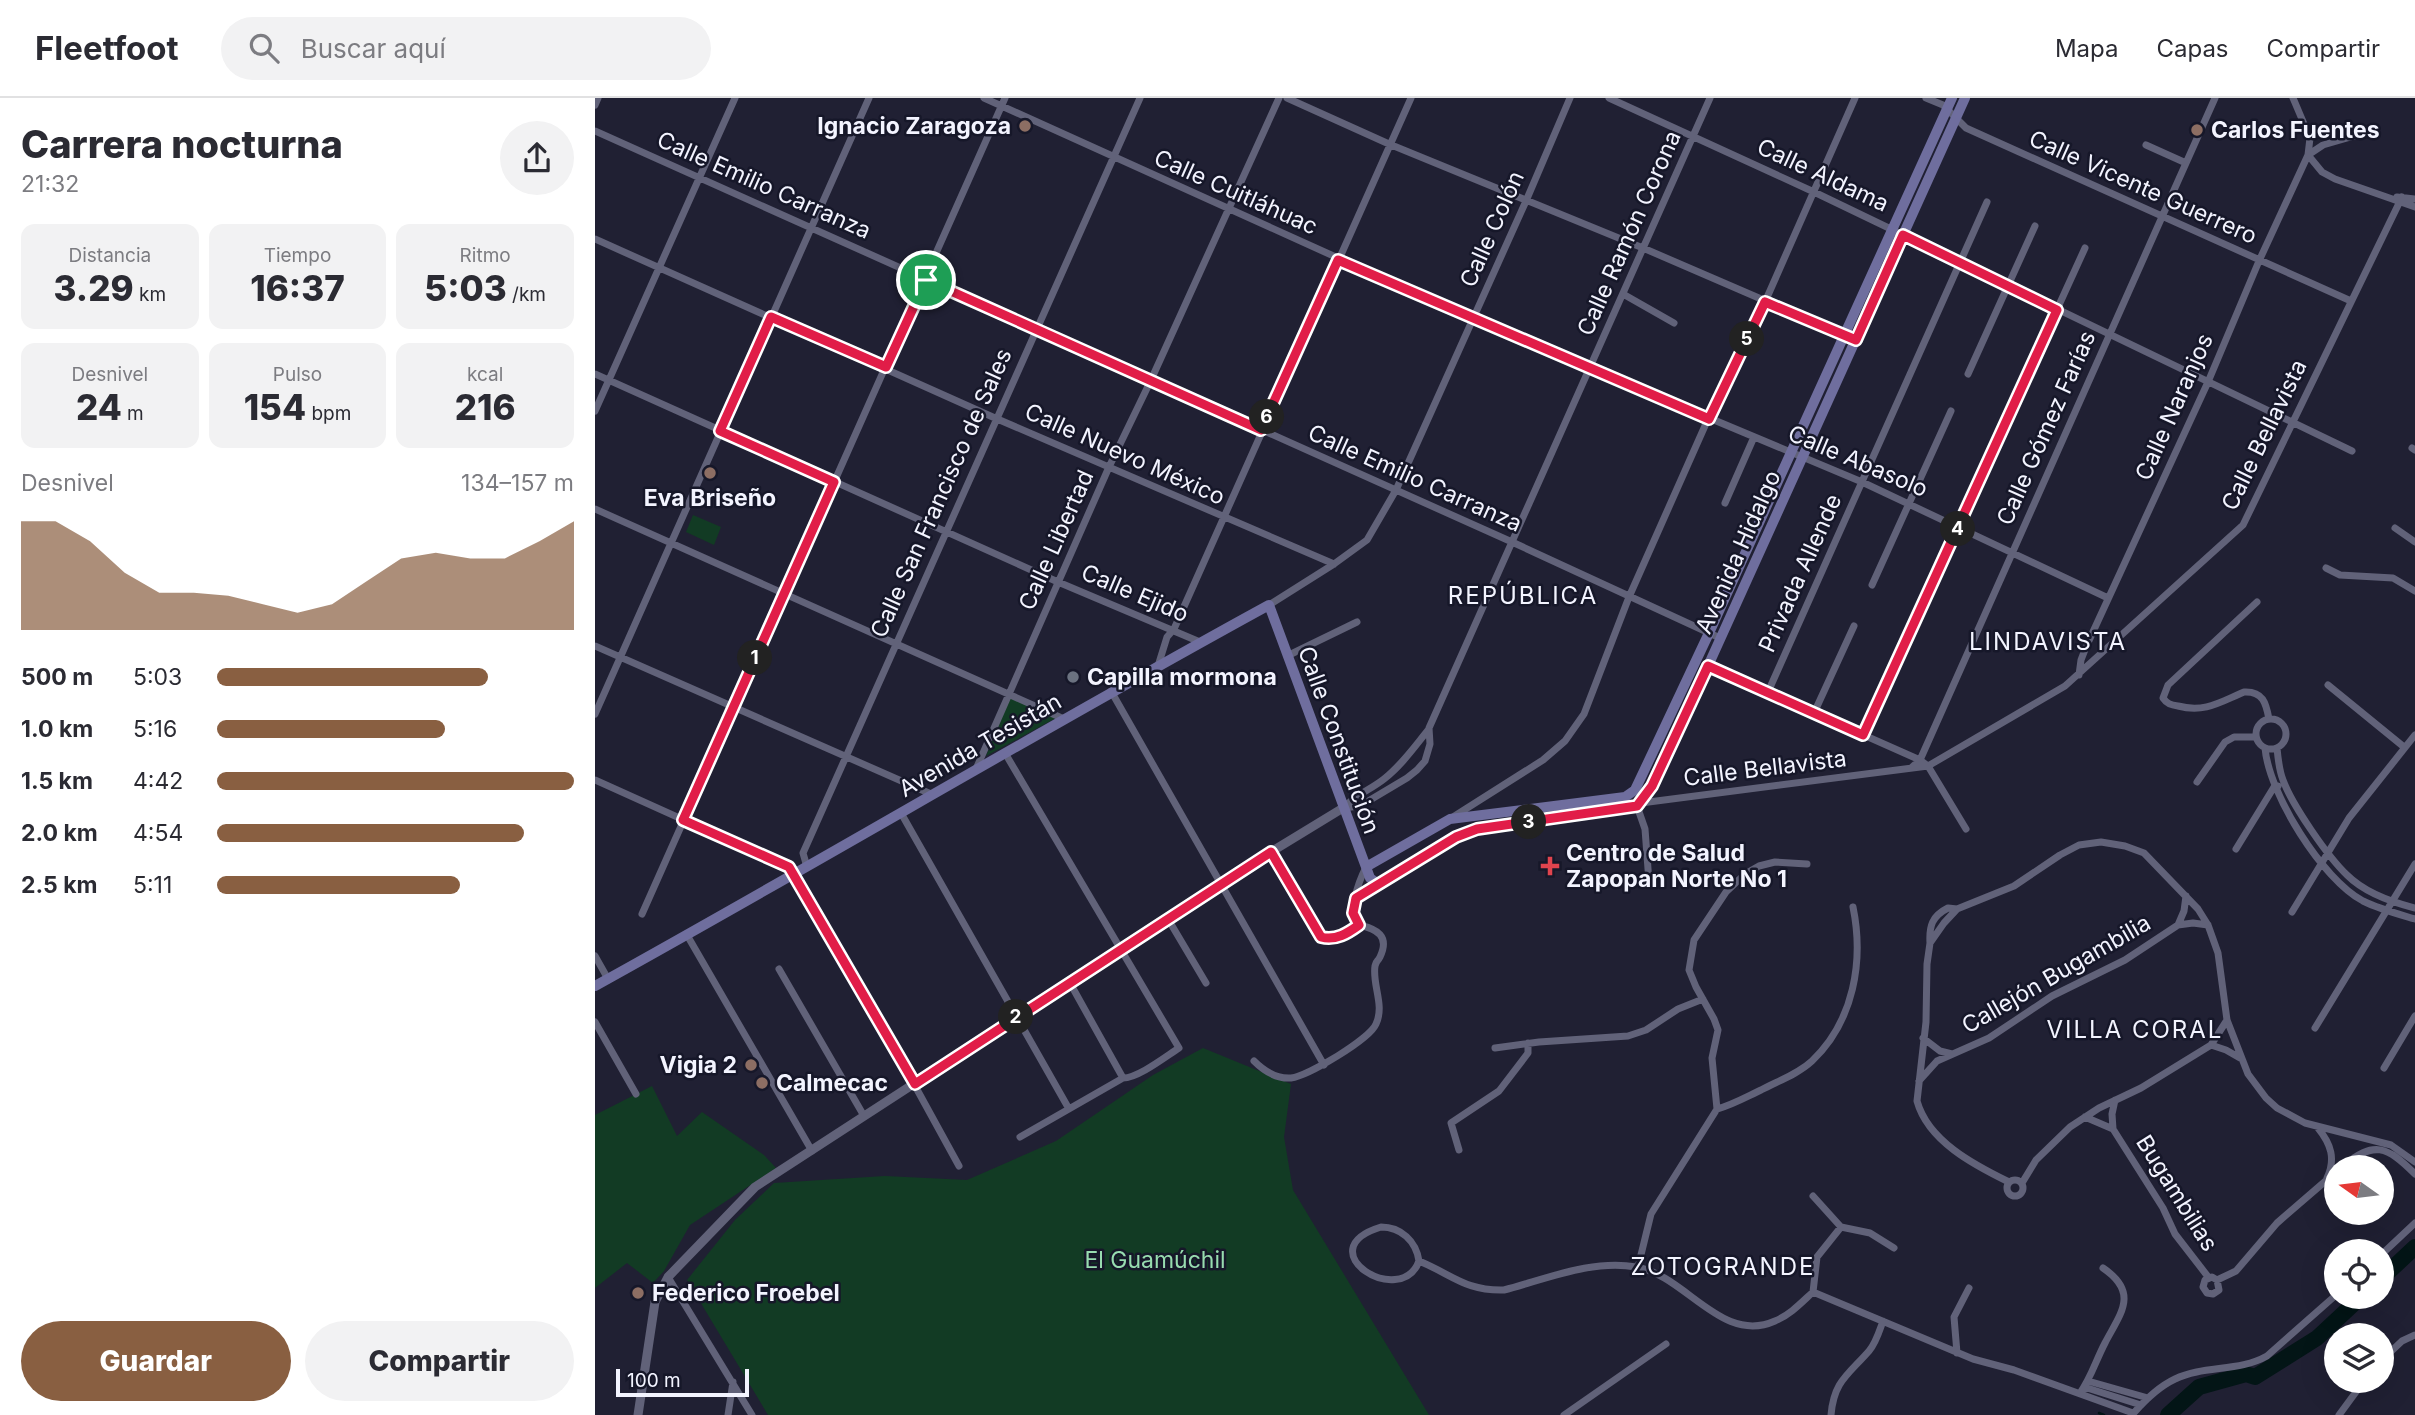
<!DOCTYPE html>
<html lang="es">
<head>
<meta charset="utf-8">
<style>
	:root { --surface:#fff; --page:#f2f2f3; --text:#2b2b33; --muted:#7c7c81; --line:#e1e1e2; --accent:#895f41 }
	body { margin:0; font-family:Inter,sans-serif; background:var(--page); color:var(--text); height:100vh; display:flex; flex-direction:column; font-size:26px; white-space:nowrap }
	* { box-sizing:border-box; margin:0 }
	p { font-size:23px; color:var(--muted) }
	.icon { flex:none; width:38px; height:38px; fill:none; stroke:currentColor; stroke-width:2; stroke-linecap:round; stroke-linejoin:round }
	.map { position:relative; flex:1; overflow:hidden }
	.drawer { display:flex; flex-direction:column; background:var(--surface); width:595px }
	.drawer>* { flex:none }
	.needle { width:46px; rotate:284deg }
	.buttons { position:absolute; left:1729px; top:1057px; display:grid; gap:14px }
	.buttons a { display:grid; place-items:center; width:70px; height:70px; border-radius:50%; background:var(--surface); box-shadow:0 7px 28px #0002; font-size:35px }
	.scale { position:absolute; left:21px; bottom:18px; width:133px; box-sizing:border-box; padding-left:7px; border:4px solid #f3f4ff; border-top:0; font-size:19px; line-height:24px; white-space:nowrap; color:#f3f4ff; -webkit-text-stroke:5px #161729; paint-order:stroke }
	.pin { position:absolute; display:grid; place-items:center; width:60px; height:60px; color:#fff; margin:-30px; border:4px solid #fff; border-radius:50%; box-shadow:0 2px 7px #0007 }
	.km { position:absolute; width:35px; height:35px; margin:-18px; border-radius:50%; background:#222; color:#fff; font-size:19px; line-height:35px; text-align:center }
	.round { display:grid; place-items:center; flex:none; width:74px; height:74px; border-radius:37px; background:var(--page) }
	.summary { display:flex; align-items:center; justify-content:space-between; height:119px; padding:0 21px }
	h1 { font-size:38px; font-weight:800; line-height:52px }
	.figures { display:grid; grid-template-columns:repeat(3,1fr); gap:10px; height:119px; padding:7px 21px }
	.figures div { display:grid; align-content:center; border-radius:14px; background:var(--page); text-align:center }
	.figures b { font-size:35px; font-weight:800 }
	.figures small { font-size:19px; font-weight:400 }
	.figures p { font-size:19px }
	.chart { height:196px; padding:14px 21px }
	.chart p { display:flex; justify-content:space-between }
	.chart svg { width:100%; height:126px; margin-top:7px; fill:var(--accent); opacity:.7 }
	.cta { display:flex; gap:14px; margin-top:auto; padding:14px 21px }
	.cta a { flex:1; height:80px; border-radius:42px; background:var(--accent); color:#fff; font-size:28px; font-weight:800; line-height:80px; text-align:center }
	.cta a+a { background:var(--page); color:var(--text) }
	ul { padding:0 21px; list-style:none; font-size:23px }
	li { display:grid; grid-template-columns:112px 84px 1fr; align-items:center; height:52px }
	li i { height:18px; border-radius:9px; background:var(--accent) }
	header { display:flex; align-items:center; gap:42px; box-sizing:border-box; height:98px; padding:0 35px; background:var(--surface); border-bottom:2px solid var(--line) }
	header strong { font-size:33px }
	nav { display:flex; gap:38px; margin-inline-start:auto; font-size:24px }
	.search { width:490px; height:63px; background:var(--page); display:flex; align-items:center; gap:18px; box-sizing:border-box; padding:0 24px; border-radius:38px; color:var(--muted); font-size:26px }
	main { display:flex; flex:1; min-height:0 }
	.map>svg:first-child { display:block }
	.green { fill:#123b24 }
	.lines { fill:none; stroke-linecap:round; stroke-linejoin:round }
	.stream { stroke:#031516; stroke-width:2.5 }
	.river { stroke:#031516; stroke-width:16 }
	.minor { stroke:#616279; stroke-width:7 }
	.tertiary { stroke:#616279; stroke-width:9 }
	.secondary { stroke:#6f6e9e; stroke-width:10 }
	.route-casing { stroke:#fff; stroke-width:14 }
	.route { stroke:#e11d48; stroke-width:9 }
	.education-dot { fill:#8d6e63; stroke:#161729; stroke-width:2.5 }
	.worship-dot { fill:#6b7280; stroke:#161729; stroke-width:2.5 }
	.health-dot { fill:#e0444e; stroke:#161729; stroke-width:2.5 }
	.labels { text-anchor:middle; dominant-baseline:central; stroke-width:5; stroke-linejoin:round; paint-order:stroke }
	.poi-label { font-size:23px; font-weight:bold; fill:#f3f4ff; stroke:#161729; text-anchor:start }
	.street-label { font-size:23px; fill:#f3f4ff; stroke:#161729 }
	.park-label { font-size:23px; fill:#97dcaf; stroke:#161729 }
	.neighbourhood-label { font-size:24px; letter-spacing:2px; fill:#f3f4ff; stroke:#161729 }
</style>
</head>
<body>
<header>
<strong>Fleetfoot</strong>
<div class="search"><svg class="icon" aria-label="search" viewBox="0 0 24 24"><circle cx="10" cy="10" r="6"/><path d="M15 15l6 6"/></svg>Buscar aquí</div>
<nav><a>Mapa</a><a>Capas</a><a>Compartir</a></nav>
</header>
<main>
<section class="drawer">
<div class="summary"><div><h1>Carrera nocturna</h1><p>21:32</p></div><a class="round"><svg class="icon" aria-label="share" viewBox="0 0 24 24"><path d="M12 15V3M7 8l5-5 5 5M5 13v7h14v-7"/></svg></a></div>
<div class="figures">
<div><p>Distancia</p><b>3.29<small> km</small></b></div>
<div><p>Tiempo</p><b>16:37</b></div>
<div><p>Ritmo</p><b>5:03<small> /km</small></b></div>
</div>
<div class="figures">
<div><p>Desnivel</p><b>24<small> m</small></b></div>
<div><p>Pulso</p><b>154<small> bpm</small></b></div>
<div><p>kcal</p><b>216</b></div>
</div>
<div class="chart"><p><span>Desnivel</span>134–157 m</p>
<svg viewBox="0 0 160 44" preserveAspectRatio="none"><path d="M0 44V6L10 6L20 13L30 24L40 31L50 31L60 32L70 35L80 38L90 35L100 27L110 19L120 17L130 19L140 19L150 13L160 6V44z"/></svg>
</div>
<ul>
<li><b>500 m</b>5:03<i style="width:76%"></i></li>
<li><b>1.0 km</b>5:16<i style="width:64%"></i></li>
<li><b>1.5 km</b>4:42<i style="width:100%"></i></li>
<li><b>2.0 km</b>4:54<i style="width:86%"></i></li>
<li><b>2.5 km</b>5:11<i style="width:68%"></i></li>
</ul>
<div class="cta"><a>Guardar</a><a>Compartir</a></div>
</section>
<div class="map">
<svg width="1820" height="1317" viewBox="0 0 1820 1317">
	<rect width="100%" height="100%" fill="#202033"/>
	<path class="green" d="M98 417 126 429 119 447 91 434Z
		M415 600 461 620 391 658Z
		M608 950 696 986 689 1039 698 1092 834 1317H173L92 1182 140 1122 179 1085 290 1078 372 1082 461 1043 558 977Z
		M57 988 82 1038 107 1014 169 1057 181 1070 95 1127 69 1173 58 1185 32 1165 0 1190V1017Z"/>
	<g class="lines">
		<path class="stream" d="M1504 1315 1509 1317"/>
		<path class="river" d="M1787 1180 1820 1149
			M1573 1317 1604 1289 1651 1276 1660 1279 1722 1240 1766 1199"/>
		<path class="minor" d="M389 0 878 221 1267 384 1513 500
			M692 0 794 46 1048 150 1261 242
			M1014 0 1219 94 1757 353
			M1331 0 1348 7 1371 30 1756 203
			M0 7 3 0
			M0 33 917 444 1125 540
			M1551 47 1591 65
			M1713 57 1727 74 1740 81 1820 109
			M1713 57 1728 47 1773 34
			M1802 99 1820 101
			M0 141 400 320 739 466
			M1028 196 1079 225
			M0 276 463 484 605 544
			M1373 276 1440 128
			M0 313 140 0
			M1817 350 1820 352
			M1130 405 1159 339
			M0 411 469 621
			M1800 430 1820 444
			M1731 470 1745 477 1798 480 1820 493
			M1277 487 1356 313
			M1662 504 1573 587 1568 600C1572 606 1576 607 1583 608 1610 615 1625 604 1649 594 1668 593 1671 605 1674 621
			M674 507 739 466 772 442 801 392 931 103 975 0
			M0 548 336 696
			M692 558 762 524
			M563 568 572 539 579 531 816 0
			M1113 568 1325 662 1333 668 1371 731
			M1484 577 1486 562 1491 549 1613 284 1664 163 1713 57 1715 40 1698 0
			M1733 587 1809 649
			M516 593 729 967
			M1173 594 1392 104
			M1219 615 1259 528
			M0 616 274 0
			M1661 636a15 15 0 1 1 30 0a15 15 0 1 1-30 0Z
			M1268 637 1490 150
			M1670 650C1674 696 1727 781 1768 803 1784 811 1803 816 1820 821
			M1682 650C1683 661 1684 672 1688 682 1697 707 1733 759 1752 777 1770 795 1796 804 1820 810
			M410 655 584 950C570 959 543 980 528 980L425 1039
			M1316 670 1325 662 1620 0
			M381 671 514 369 556 282 684 0
			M0 682 193 769 319 986 364 1068
			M1602 684 1630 644 1639 639H1661
			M1046 705 1333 668 1470 588 1648 427 1807 99
			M1042 708 1050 731 1054 784
			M748 710 765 708 812 680 822 672 830 663 835 646 834 630 1115 0
			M748 710C762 696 775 692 789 681 807 667 820 648 834 631
			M306 715 474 1011
			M858 719 948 662 970 643 989 616 1034 499 1113 321 1170 204 1260 0
			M1641 751 1679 689 1683 688
			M676 754 726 839C741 843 753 835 764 827
			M212 769 208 755 545 0
			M761 800 783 786
			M1697 814 1754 720 1820 637
			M47 816 410 0
			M573 821 611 885
			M1583 827 1589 813 1591 798
			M92 837 217 1053
			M1335 845C1334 828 1337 818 1353 810L1362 811
			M0 858 13 881
			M184 871 269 1018
			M475 885 528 980
			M0 924 41 996
			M1720 930 1820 766
			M1328 940 1345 953 1357 956
			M1616 947 1631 952 1645 960
			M900 950 944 944 1033 938 1051 932 1083 911 1108 901
			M659 963C669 973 681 981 696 980 713 978 775 941 781 926 790 907 777 887 780 868 782 861 782 865 785 859 795 838 782 831 764 827 753 812 763 785 771 769
			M1789 970 1820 918
			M1324 983 1342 963 1394 940 1457 898 1530 862 1583 827 1598 825 1613 827
			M1520 1002 1517 1016 1518 1031 1568 1110 1580 1136 1614 1180
			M1122 1011C1137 1007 1151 999 1166 992 1183 983 1203 976 1217 963 1259 923 1269 863 1258 809
			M1490 1019 1518 1031
			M1723 1030C1736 1046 1741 1061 1732 1080
			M864 1052 856 1025 904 993 933 955V945
			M1747 1069C1779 1042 1792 1048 1820 1076
			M1412 1090a8 8 0 1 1 16 0a8 8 0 1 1-16 0Z
			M1414 1084C1379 1067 1333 1043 1322 1003L1331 924 1332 866 1335 845 1349 825 1362 811 1419 788 1465 757 1484 747 1506 744 1530 748 1549 755 1603 811 1613 827 1623 855 1632 922 1653 976 1671 1000 1682 1010 1710 1025 1796 1047 1820 1064
			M1427 1085 1441 1062 1475 1029 1504 1010 1546 990 1616 947 1632 922
			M1218 1098 1246 1129 1275 1135 1299 1150
			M786 1129C806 1129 821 1143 824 1163 806 1212 711 1152 786 1129Z
			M1787 1156 1820 1125
			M824 1163C858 1177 870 1193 909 1192 951 1181 998 1161 1041 1169 1091 1177 1126 1247 1180 1223 1195 1217 1207 1204 1218 1194L1378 1261 1419 1272 1538 1315
			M1043 1169 1056 1116 1122 1011 1117 960 1123 932 1119 921 1101 889 1094 872 1099 842 1131 794 1150 776 1164 768 1180 764 1212 766
			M73 1179 157 1317
			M1622 1182 1624 1192 1618 1196 1612 1195 1608 1189 1610 1182 1617 1179 1622 1182 1641 1173 1682 1125 1741 1074
			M1218 1194 1222 1159 1246 1129
			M1362 1255 1359 1219 1374 1190
			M1787 1262 1807 1243 1820 1237
			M1493 1283 1553 1300
			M1489 1289 1546 1307
			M1485 1295C1496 1280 1501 1262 1510 1245 1525 1216 1545 1195 1508 1170
			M133 1317 138 1284
			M969 1317 1071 1246
			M1236 1317C1239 1283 1253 1277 1274 1253 1281 1245 1284 1234 1288 1223
			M1537 1317C1549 1303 1563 1289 1580 1281 1609 1267 1644 1274 1672 1258L1741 1197
			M1744 1317 1769 1283"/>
		<path class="tertiary" d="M43 1317 60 1204 73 1179 160 1089 676 754 748 710"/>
		<path class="secondary" d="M771 769 855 721 1030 699 1040 692 1114 535 1357 0
			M0 888C226 763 447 631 674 507L771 769 775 780 783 786 861 739 882 731 1042 708 1057 688 1113 568 1370 0"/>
	</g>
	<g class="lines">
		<defs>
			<path id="route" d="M1308 137 1462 212 1268 637 1113 568 1057 688 1042 708 882 731 861 739 761 800 758 815 764 827C753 835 741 843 726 839L676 754 320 986 194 769 88 722 239 384 125 333 176 219 291 269 331 182 666 332 743 162 1114 321 1170 204 1261 242Z"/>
		</defs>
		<use href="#route" class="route-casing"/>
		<use href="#route" class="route"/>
	</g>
	<g class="education-dot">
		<circle cx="430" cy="28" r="7"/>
		<circle cx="1602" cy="32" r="7"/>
		<circle cx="115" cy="375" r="7"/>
		<circle cx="156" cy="967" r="7"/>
		<circle cx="167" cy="985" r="7"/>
		<circle cx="43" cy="1195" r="7"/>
	</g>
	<circle class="worship-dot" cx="478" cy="579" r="7"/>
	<path class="health-dot" d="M951.5 757.5h7v7h7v7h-7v7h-7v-7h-7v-7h7z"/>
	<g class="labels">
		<g class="poi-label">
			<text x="416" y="28" text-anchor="end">Ignacio Zaragoza</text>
			<text x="1616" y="32">Carlos Fuentes</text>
			<text x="115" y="400" text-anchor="middle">Eva Briseño</text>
			<text x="492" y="579">Capilla mormona</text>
			<text x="971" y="755">Centro de Salud<tspan x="971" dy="26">Zapopan Norte No 1</tspan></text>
			<text x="142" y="967" text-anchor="end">Vigia 2</text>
			<text x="181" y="985">Calmecac</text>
			<text x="57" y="1195">Federico Froebel</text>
		</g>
		<g class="street-label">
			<text transform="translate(1228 77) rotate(25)">Calle Aldama</text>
			<text transform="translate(169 87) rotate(24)">Calle Emilio Carranza</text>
			<text transform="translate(1548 89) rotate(24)">Calle Vicente Guerrero</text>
			<text transform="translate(641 94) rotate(24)">Calle Cuitláhuac</text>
			<text transform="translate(897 131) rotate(-66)">Calle Colón</text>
			<text transform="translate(1034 135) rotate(-66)">Calle Ramón Corona</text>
			<text transform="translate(1579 309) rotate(-66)">Calle Naranjos</text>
			<text transform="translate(1451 330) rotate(-66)">Calle Gómez Farías</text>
			<text transform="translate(1669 337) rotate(-64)">Calle Bellavista</text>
			<text transform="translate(530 356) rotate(24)">Calle Nuevo México</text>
			<text transform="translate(1263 363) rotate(23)">Calle Abasolo</text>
			<text transform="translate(820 380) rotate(24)">Calle Emilio Carranza</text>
			<text transform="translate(346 395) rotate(-66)">Calle San Francisco de Sales</text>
			<text transform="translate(461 442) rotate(-66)">Calle Libertad</text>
			<text transform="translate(1143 454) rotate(-66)">Avenida Hidalgo</text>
			<text transform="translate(1205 475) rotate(-66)">Privada Allende</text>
			<text transform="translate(540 495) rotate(23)">Calle Ejido</text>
			<text transform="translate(744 642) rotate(70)">Calle Constitución</text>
			<text transform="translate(385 647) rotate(-30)">Avenida Tesistán</text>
			<text transform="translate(1170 670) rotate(-7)">Calle Bellavista</text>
			<text transform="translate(1461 876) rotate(-30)">Callejón Bugambilia</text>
			<text transform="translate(1582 1095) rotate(58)">Bugambilias</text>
		</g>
		<g class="park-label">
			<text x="560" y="1162">El Guamúchil</text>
		</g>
		<g class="neighbourhood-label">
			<text x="928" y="497">REPÚBLICA</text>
			<text x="1453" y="543">LINDAVISTA</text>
			<text x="1540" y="931">VILLA CORAL</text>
			<text x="1128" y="1168">ZOTOGRANDE</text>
		</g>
	</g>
</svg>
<div class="buttons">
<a><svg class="needle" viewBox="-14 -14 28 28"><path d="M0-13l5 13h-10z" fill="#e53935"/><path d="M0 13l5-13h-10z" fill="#7c7c81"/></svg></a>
<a><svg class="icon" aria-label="locate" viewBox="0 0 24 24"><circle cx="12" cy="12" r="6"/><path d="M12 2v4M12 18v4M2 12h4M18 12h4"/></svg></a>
<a><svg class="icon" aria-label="layers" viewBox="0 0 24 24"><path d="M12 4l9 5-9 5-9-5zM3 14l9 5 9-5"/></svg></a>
</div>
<div class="scale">100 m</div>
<div class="pin" style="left:331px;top:182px;background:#1e9e55"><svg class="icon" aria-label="arrive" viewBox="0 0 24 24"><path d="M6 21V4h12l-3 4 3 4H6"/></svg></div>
<b class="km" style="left:160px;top:560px">1</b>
<b class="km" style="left:421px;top:919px">2</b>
<b class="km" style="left:934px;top:724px">3</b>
<b class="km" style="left:1363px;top:431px">4</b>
<b class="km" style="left:1152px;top:241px">5</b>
<b class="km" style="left:672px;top:319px">6</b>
</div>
</main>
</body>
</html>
